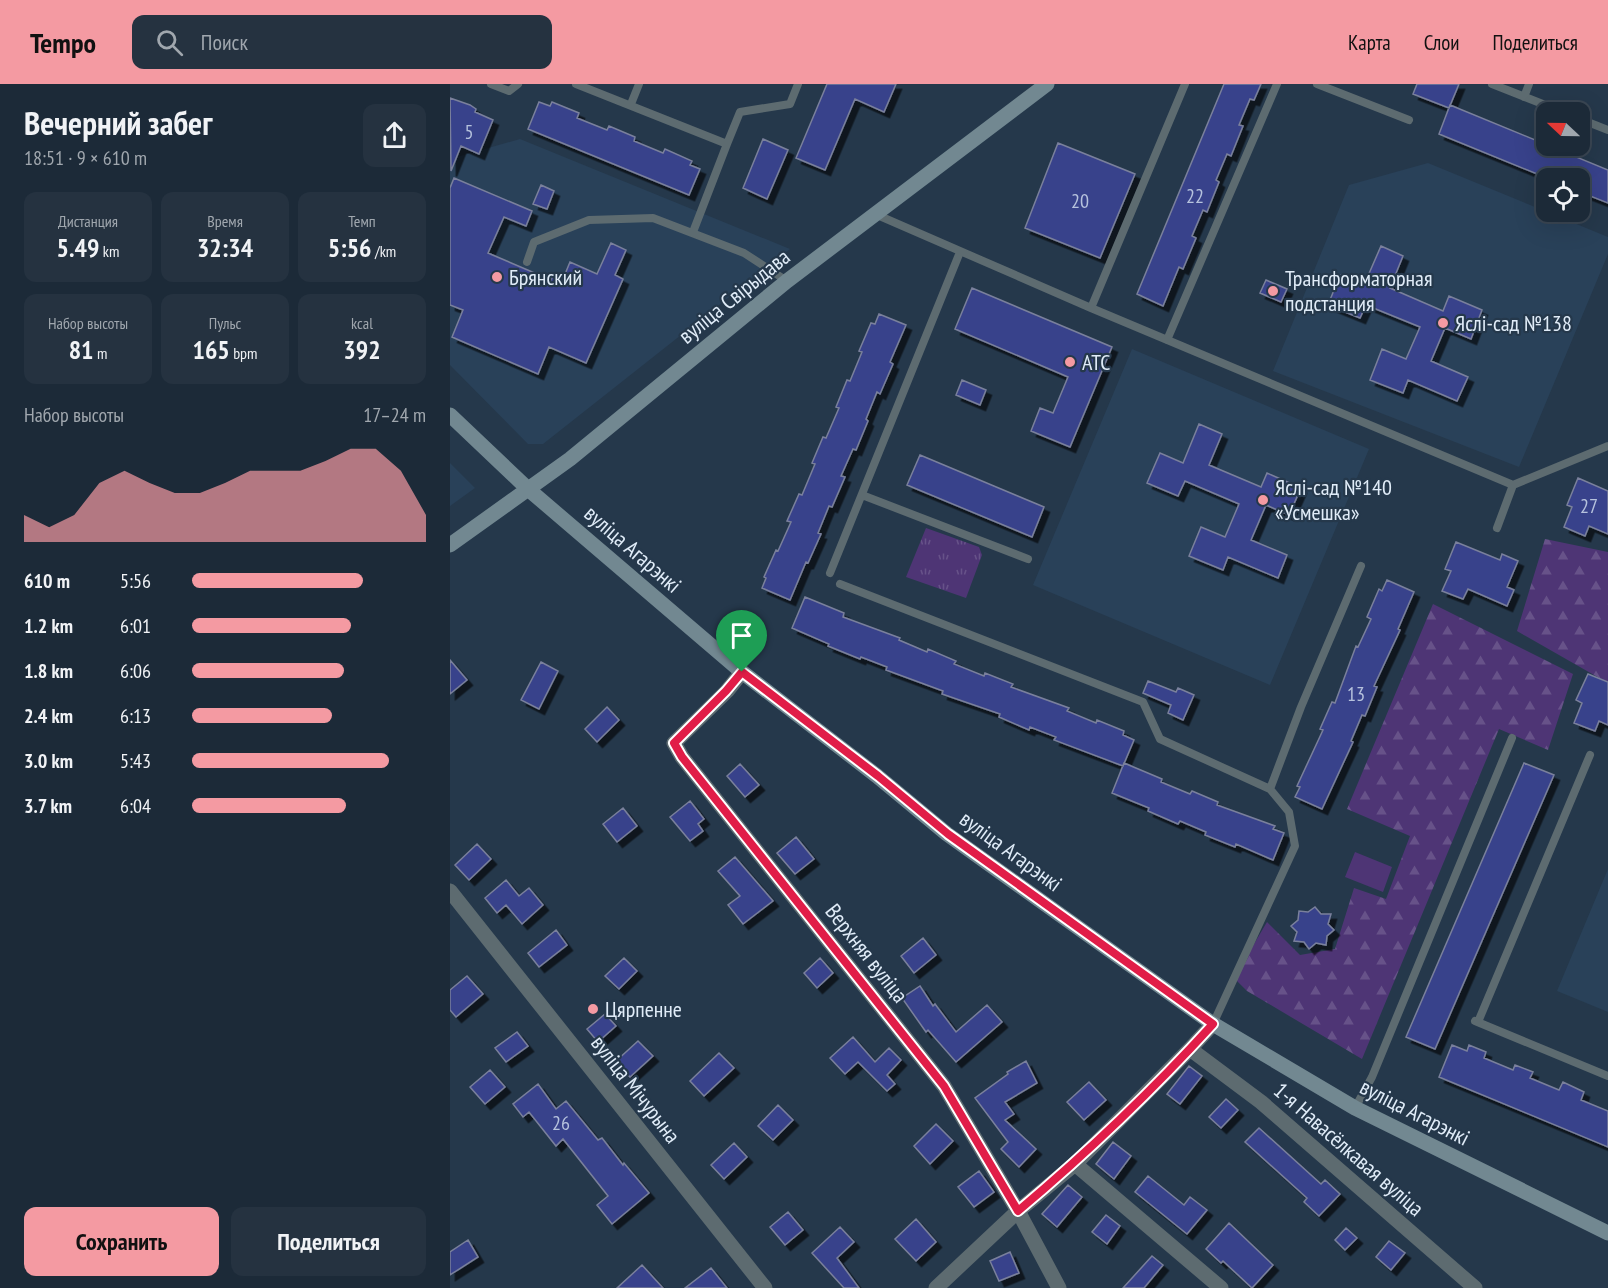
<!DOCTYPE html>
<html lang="ru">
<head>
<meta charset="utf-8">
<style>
	:root { --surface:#1c2a38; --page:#253240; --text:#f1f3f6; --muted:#a0a7ae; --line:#3a4653; --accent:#f49aa2 }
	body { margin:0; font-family:"PT Sans Narrow",sans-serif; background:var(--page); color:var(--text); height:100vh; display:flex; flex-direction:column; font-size:22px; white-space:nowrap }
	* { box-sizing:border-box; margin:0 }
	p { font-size:20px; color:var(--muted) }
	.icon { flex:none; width:33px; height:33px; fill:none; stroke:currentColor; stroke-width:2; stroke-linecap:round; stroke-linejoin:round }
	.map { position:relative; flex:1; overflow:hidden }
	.details { display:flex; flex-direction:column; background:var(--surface); width:450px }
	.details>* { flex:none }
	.needle { width:39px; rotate:292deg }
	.buttons { position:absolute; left:1086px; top:18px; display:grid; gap:12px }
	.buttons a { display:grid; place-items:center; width:54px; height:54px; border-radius:12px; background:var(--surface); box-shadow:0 6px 24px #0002,0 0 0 2px var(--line); font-size:30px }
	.pin { position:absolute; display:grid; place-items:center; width:51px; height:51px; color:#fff; margin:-62px -26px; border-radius:50% 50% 50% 0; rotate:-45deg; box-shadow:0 0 6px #0007 }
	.pin .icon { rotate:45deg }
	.round { display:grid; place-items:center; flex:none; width:63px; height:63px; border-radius:12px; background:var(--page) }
	.summary { display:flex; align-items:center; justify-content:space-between; height:102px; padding:0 24px }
	h1 { font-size:33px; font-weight:700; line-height:45px }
	.stats { display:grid; grid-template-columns:repeat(3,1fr); gap:9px; height:102px; padding:6px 24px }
	.stats div { display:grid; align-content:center; border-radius:12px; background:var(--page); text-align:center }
	.stats b { font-size:26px; font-weight:700 }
	.stats small { font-size:16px; font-weight:400 }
	.stats p { font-size:16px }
	.chart { height:168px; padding:12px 24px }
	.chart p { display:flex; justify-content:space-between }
	.chart svg { width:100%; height:108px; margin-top:6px; fill:var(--accent); opacity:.7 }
	.button { display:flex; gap:12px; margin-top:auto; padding:12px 24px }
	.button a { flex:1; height:69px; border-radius:12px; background:var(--accent); color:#111; font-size:24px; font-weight:700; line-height:69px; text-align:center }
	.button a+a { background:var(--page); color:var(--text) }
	ul { padding:0 24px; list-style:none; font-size:20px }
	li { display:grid; grid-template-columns:96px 72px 1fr; align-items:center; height:45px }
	li i { height:15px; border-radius:8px; background:var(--accent) }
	header { display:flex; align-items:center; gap:36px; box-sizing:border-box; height:84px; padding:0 30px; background:var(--accent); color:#111 }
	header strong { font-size:28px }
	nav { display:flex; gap:33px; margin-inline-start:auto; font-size:21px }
	.search { width:420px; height:54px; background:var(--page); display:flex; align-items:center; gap:15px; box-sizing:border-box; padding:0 21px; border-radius:12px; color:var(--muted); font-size:22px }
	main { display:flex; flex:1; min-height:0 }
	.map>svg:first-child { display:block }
	.built { fill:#294159 }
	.grass { fill:#4e3575 }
	.forest { fill:url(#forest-firs) }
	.park { fill:url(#park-tufts) }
	.building { fill:#39428b; stroke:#7a809c; stroke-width:1.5; filter:url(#shadow) }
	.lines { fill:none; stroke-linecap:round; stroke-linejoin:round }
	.lane { stroke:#5d6b70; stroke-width:8 }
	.street { stroke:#5d6b70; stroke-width:15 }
	.secondary { stroke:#728891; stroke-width:15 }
	.route-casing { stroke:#fff; stroke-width:12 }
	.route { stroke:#e11d48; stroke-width:8 }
	.poi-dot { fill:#f49aa2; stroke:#25384b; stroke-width:2 }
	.labels { text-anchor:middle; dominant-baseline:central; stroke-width:4.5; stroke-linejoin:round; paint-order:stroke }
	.number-label { font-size:20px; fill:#b6c2dd }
	.poi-label { font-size:22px; fill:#e0ecf8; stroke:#25384b; text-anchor:start }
	.street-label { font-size:22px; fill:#e0ecf8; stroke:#25384b }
</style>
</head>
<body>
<header>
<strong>Tempo</strong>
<div class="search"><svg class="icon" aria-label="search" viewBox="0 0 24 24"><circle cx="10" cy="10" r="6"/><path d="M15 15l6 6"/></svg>Поиск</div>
<nav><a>Карта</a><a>Слои</a><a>Поделиться</a></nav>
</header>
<main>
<section class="details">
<div class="summary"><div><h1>Вечерний забег</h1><p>18:51 · 9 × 610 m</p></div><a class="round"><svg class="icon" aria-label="share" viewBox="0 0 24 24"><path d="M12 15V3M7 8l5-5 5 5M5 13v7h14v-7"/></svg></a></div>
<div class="stats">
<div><p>Дистанция</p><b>5.49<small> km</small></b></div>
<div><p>Время</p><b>32:34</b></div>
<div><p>Темп</p><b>5:56<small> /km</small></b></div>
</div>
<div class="stats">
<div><p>Набор высоты</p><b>81<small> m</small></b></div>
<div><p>Пульс</p><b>165<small> bpm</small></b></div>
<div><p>kcal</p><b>392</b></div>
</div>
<div class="chart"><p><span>Набор высоты</span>17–24 m</p>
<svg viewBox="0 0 160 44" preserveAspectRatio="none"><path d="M0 44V33L10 38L20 33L30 20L40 15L50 20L60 24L70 24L80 20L90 15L100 15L110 15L120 11L130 6L140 6L150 15L160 33V44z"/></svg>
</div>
<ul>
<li><b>610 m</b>5:56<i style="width:73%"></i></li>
<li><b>1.2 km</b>6:01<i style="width:68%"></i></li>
<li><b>1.8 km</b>6:06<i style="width:65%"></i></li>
<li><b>2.4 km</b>6:13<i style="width:60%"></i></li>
<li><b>3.0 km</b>5:43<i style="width:84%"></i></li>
<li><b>3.7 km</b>6:04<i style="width:66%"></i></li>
</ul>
<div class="button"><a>Сохранить</a><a>Поделиться</a></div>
</section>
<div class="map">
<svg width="1158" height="1204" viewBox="0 0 1158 1204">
	<defs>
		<pattern id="forest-firs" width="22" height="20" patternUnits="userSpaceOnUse" patternTransform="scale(1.5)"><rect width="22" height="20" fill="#4e3575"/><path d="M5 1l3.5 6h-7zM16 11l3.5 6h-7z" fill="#675289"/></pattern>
		<pattern id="park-tufts" width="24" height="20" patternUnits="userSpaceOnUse" patternTransform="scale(1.5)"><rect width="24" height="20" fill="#4e3575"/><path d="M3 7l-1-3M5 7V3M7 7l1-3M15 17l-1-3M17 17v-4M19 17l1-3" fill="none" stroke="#675289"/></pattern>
		<filter id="shadow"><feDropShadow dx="5.5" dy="5.5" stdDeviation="0" flood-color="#0009"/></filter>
	</defs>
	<rect width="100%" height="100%" fill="#25384b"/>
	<path class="built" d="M70 55 340 165 93 360H78L0 281V75Z
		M978 79 1158 153V170L1069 383 823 287 899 101Z
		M682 265 919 365 820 601 583 501Z
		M0 379 25 404 0 422Z
		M1158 785V928L1107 907Z"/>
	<path class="grass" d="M905 768 942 783 933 808 895 793Z"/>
	<path class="forest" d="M1095 455 1158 468V599L1067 547Z
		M983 520 1123 590 1098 666 1049 645 912 975 797 907 784 894 817 838 850 871 885 865 904 804 936 815 960 752 897 725Z"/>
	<path class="park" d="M476 444 529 463 532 471 516 514 456 493Z"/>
	<path class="building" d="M377 0H446L434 28 405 15 375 86 346 74Z
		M774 0H811L804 16 800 15 789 41 793 42 781 72 777 70 766 96 769 98 757 128 753 126 742 152 746 154 733 185 729 183 713 222 687 210Z
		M967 0H1009L999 24 963 10Z
		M0 14 20 21 26 25 25 28 43 36 29 70 11 62 1 87Z
		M89 18 100 22 102 18 129 29 127 34 157 46 159 42 185 53 184 57 213 69 215 65 242 77 240 81 250 85 239 111 78 45Z
		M1000 21 1158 86V119L1130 108V94H1097L989 50Z
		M313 55 338 66 317 115 293 104Z
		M608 59 685 90 650 174 575 144Z
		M4 94 82 127 76 142 54 133 38 169 101 196 103 191 113 195 120 178 147 190 161 159 176 166 165 191 173 195 136 279 99 263 88 290 2 253 13 226 0 221V104Z
		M91 101 104 107 97 125 83 120Z
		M931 162 953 172 940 204 993 227 999 212 1032 226 1021 255 995 244 981 277 1018 293 1007 317 958 296 953 309 920 296 932 265 956 275 970 243 916 221 910 234 878 221 890 191 914 201Z
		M816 196 837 205 831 218 810 209Z
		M522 204 662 263 620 363 581 347 590 324 603 329 618 293 505 245Z
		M429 230 456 241 440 278 443 280 430 310 427 308 416 335 418 337 406 366 403 365 391 392 395 393 382 423 379 422 368 449 371 450 358 479 356 478 340 516 312 504 316 494 314 493 326 466 328 467 341 438 337 437 349 410 352 411 365 380 362 379 373 353 376 354 389 324 386 323 397 296 400 297 412 268 409 267 421 239 425 240Z
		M512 296 536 306 530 321 506 311Z
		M749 340 772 350 759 381 811 403 817 389 851 404 839 431 816 421 801 456 837 471 828 494 778 473 773 486 739 472 751 443 775 453 789 420 735 397 728 412 697 399 710 369 733 379Z
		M470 371 594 423 582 453 457 401Z
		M1128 394 1158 407V450L1139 442 1135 452 1114 443 1122 423 1117 421Z
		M1006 458 1050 476 1052 470 1068 477 1057 503 1064 506 1057 522 1018 505 1013 515 992 507 1001 487 995 485Z
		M937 496 964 508 948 545 950 546 924 602 927 603 915 632 912 631 901 657 903 658 872 725 845 713 850 703 847 702 873 646 870 645 882 618 885 619 906 562 908 563 921 535 917 533 929 505 932 507Z
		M355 513 394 529 393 533 450 554 449 556 477 568 478 565 506 577 504 580 534 592 535 589 563 600 561 603 619 624 617 627 646 639 647 636 674 647 673 651 684 656 673 682 604 656 606 653 580 643 579 646 549 633 550 630 492 610 493 607 436 586 437 583 411 573 410 575 378 562 379 560 342 544Z
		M0 576 17 596 0 610Z
		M91 578 108 587 89 625 71 616Z
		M1138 590 1158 598V641L1149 637 1145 647 1124 639 1132 619 1126 616Z
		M698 597 726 608 728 604 744 611 733 636 718 629 721 621 693 609Z
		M157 623 169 636 147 658 135 645Z
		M674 679 712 695 711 698 740 710 742 707 768 718 767 721 825 742 823 745 834 749 823 776 786 760 785 763 755 751 756 748 730 737 728 740 698 727 699 724 662 709Z
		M1074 679 1104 691 985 965 956 953Z
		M290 680 309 701 295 713 277 692Z
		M240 717 254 735 248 740 253 747 240 757 220 733Z
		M173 724 187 742 167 758 153 740Z
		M346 753 364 775 345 790 327 769Z
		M27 760 41 775 19 796 5 781Z
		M285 773 323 817 293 840 278 821 290 812 268 787Z
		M56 796 69 812 79 804 93 821 72 840 56 821 47 829 35 814Z
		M865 823 871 830H881L878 840 884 846 877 852 876 861 866 859 859 865 854 858 844 857 847 848 841 842 848 836 849 827 858 828Z
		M106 846 117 861 89 883 78 869Z
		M473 854 486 871 464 889 451 872Z
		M174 874 187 887 169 905 155 892Z
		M370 874 383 889 367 904 354 889Z
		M17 892 33 910 6 933 0 926V906Z
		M470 902 483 922 485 920 506 948 537 921 552 938 506 978 478 946 476 948 452 914Z
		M155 930 166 942 148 958 137 945Z
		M67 948 78 962 56 978 45 964Z
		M403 953 425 978 439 964 451 976 437 991 445 1000 437 1007 408 978 395 990 380 974Z
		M188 957 203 972 180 993 165 978Z
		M1002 961 1017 967 1019 961 1036 968 1034 974 1063 986 1065 981 1083 988 1080 994 1109 1006 1113 998 1134 1008 1131 1016 1158 1027V1063L989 993Z
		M269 969 284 984 254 1012 240 997Z
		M576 977 587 999 555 1018 564 1030 555 1036 586 1065 569 1083 551 1065 558 1058 525 1014 558 990 557 988Z
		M739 982 752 992 730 1020 717 1010Z
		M40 986 55 1003 35 1020 20 1003Z
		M639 998 656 1016 634 1036 617 1018Z
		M88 1000 106 1025 116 1017 148 1056 152 1054 173 1081 174 1079 199 1109 162 1140 147 1121 158 1112 113 1055 106 1062 79 1028 73 1033 63 1020Z
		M776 1015 788 1026 771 1044 759 1033Z
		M328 1021 343 1036 323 1056 308 1042Z
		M486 1040 503 1057 480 1080 464 1062Z
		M809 1044 871 1100 875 1096 890 1110 869 1132 854 1118 857 1114 795 1058Z
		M663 1058 681 1072 664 1095 646 1080Z
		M284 1059 297 1073 274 1095 261 1081Z
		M529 1087 544 1108 524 1123 508 1103Z
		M698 1092 734 1121 740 1113 757 1126 737 1150 685 1108Z
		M618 1101 632 1113 607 1143 592 1130Z
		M338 1128 353 1146 335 1161 320 1143Z
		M656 1131 670 1142 657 1160 642 1148Z
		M466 1135 486 1158 466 1177 445 1155Z
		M779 1139 823 1181 802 1204 773 1177 771 1179 756 1165Z
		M390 1143 404 1158 387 1174 409 1204H394L362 1169Z
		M896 1144 907 1154 895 1166 885 1156Z
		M18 1156 28 1173 0 1191V1168Z
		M939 1157 955 1169 941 1186 926 1173Z
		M560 1168 569 1189 549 1197 540 1177Z
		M702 1172 713 1181 694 1204H673Z
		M192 1181 213 1204H167Z
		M261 1184 277 1204H235Z"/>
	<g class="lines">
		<path class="lane" d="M41 0 59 7 68 0
			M126 0 277 60 290 28 340 20 348 0
			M867 0 959 36
			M1042 0 1113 28
			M1074 13 1079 0
			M181 20 189 0
			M1130 35 1158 46
			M425 130 641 224 1063 401 1158 362
			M243 148 277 60
			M77 178 84 158 139 136 203 134 294 169 337 197
			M641 224 735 0
			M717 256 827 0
			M412 411 578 475
			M1047 444 1063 401
			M380 489 510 168
			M390 500 693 618 710 655 820 705 839 728 845 762 763 940
			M820 705 851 623 911 482
			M1025 937 1158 992
			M1028 938 1140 671
			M905 1024 922 993 1062 654"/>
		<path class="street" d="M292 588 277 607 224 659 232 673 494 1002 568 1127 609 1204
			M0 807 315 1204
			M740 965 811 1018 1025 1204
			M625 1080 771 1204
			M486 1204 568 1127 625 1080 740 965 763 940"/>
		<path class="secondary" d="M0 331 78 405 292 588 427 692 497 750 763 940 905 1024 1158 1149
			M0 461 120 375 337 197 597 0"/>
	</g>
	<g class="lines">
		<defs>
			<path id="route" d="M292 588 428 692 498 750 763 940C702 1007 637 1069 568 1127L494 1002 232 673 224 659 276 607Z"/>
		</defs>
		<use href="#route" class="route-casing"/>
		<use href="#route" class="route"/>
	</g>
	<g class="poi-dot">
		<circle cx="47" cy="193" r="6"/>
		<circle cx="823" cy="207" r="6"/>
		<circle cx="993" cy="239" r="6"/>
		<circle cx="620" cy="278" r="6"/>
		<circle cx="813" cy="416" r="6"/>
		<circle cx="143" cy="925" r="6"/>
	</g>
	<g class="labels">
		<g class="number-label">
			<text x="19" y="48">5</text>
			<text x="745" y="112">22</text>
			<text x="630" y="117">20</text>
			<text x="1139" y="422">27</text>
			<text x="906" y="610">13</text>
			<text x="111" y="1039">26</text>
		</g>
		<g class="poi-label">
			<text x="59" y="193">Брянский</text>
			<text x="835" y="194">Трансформаторная<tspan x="835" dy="25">подстанция</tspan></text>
			<text x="1005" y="239">Яслі-сад №138</text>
			<text x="632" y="278">АТС</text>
			<text x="825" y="403">Яслі-сад №140<tspan x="825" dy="25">«Усмешка»</tspan></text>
			<text x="155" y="925">Цярпенне</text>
		</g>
		<g class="street-label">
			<text transform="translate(284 212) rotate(-39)">вуліца Свірыдава</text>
			<text transform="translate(183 465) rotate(41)">вуліца Агарэнкі</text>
			<text transform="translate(561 767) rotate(36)">вуліца Агарэнкі</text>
			<text transform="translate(417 869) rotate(52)">Верхняя вуліца</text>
			<text transform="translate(186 1005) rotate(52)">вуліца Мічурына</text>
			<text transform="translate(965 1028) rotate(27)">вуліца Агарэнкі</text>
			<text transform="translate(899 1065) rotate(41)">1-я Навасёлкавая вуліца</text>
		</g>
	</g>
</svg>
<div class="buttons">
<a><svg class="needle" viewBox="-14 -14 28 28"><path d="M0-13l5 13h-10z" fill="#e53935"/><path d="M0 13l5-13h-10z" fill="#a0a7ae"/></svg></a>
<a><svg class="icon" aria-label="locate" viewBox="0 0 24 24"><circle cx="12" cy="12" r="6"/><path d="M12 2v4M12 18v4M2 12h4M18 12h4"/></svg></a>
</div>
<div class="pin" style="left:292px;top:588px;background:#1e9e55"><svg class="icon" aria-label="arrive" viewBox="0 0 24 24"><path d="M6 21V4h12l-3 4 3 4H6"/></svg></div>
</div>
</main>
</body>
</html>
